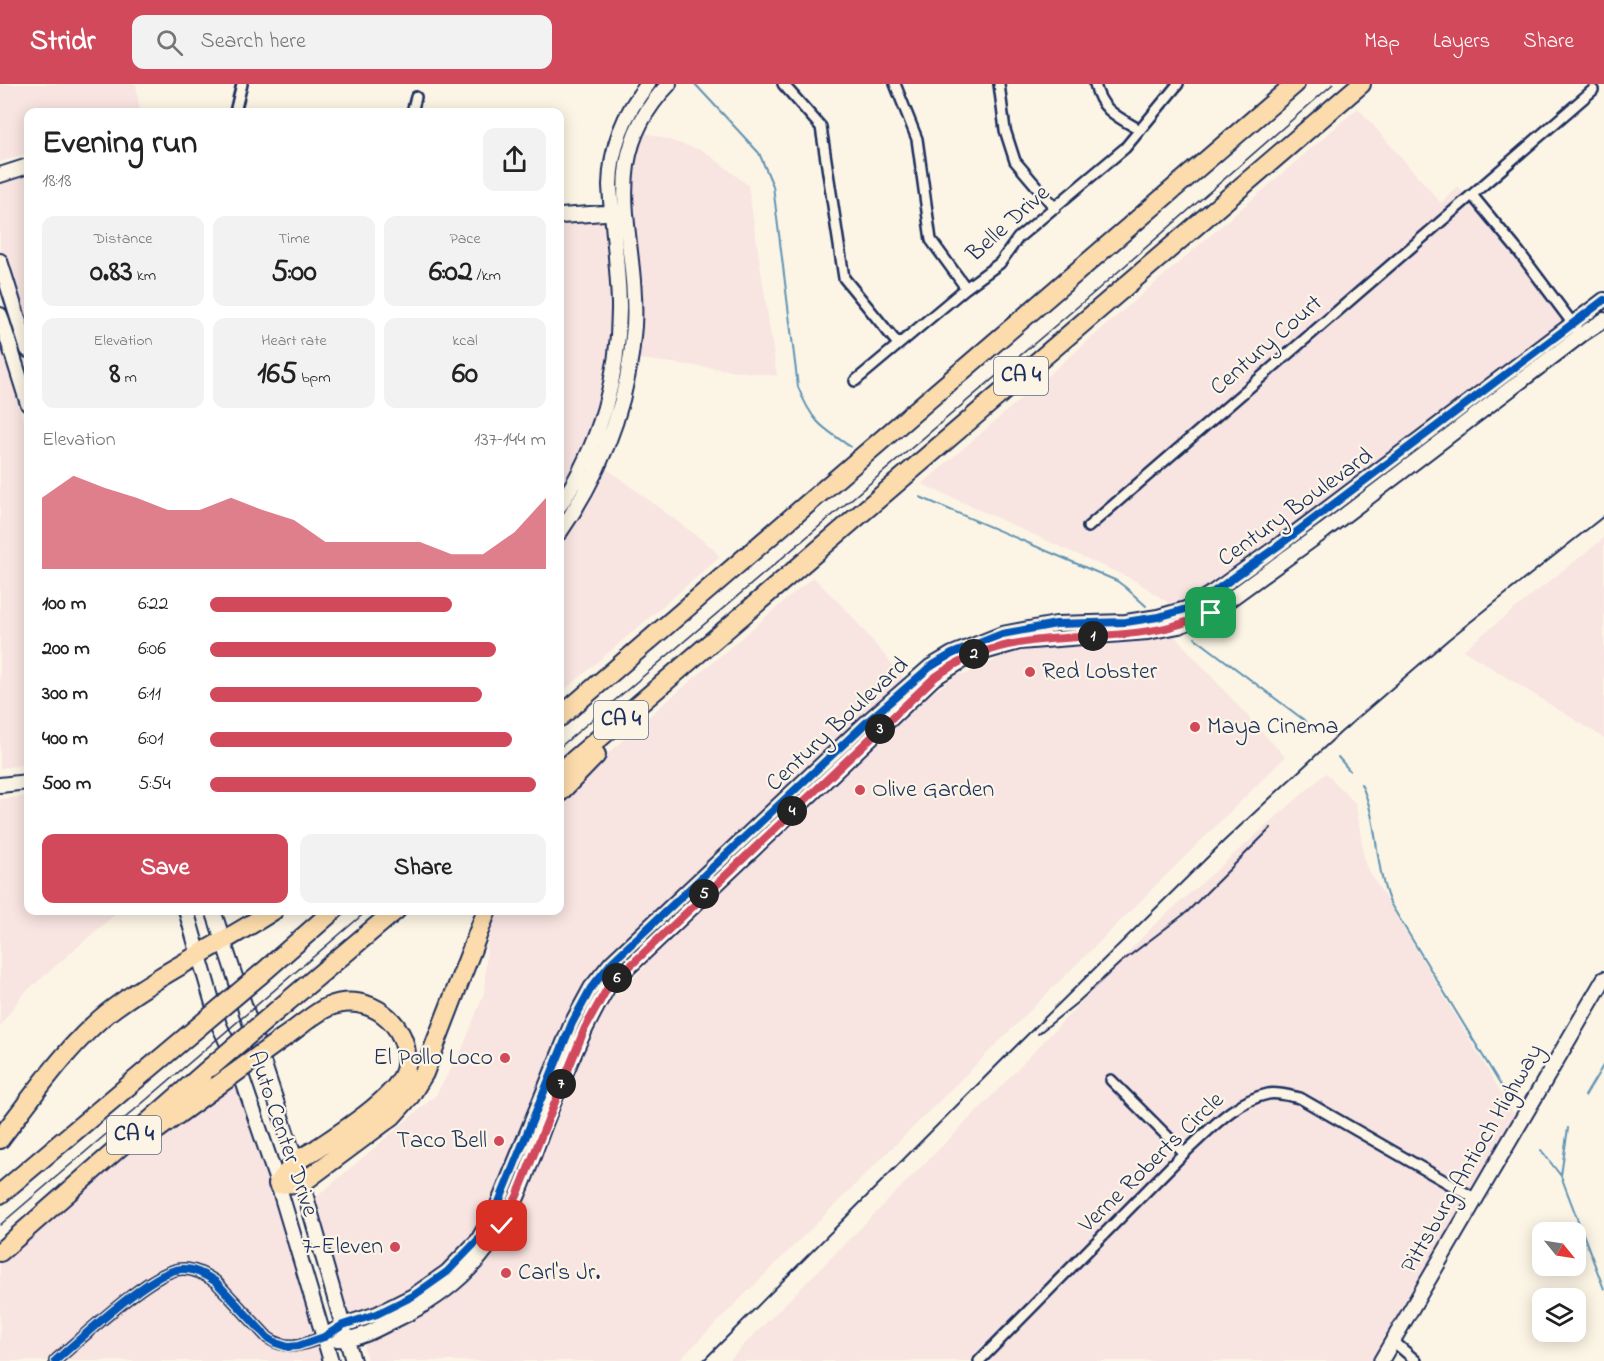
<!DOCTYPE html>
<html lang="en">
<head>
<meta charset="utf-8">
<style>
	:root { --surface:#fff; --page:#f2f2f2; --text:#222; --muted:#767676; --accent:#d1495b }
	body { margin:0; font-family:"Indie Flower",sans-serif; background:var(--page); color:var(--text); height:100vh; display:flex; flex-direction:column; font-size:22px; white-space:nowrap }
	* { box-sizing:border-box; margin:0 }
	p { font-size:20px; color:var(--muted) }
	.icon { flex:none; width:33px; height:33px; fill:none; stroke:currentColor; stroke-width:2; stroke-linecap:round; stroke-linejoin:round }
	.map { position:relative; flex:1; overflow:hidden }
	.drawer { position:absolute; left:24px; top:24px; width:540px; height:807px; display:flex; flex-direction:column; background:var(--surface); border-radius:12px; box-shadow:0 3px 15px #0003 }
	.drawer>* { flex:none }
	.needle { width:39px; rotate:120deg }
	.controls { position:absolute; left:1532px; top:1138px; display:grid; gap:12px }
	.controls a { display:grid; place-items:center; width:54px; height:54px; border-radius:12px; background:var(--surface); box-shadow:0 3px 15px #0003; font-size:30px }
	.pin { position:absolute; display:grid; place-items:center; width:51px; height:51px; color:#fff; margin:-26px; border-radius:12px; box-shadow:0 3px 9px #0006 }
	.km { position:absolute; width:30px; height:30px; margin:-15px; border-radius:50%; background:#222; color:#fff; font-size:16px; line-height:30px; text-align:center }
	.round { display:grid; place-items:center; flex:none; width:63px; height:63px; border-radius:12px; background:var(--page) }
	.headline { display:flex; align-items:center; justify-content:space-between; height:102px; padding:0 18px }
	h1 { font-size:33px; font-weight:800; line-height:45px }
	.stats { display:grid; grid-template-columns:repeat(3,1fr); gap:9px; height:102px; padding:6px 18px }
	.stats div { display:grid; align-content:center; border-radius:12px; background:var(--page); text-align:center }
	.stats b { font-size:30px; font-weight:800 }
	.stats small { font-size:16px; font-weight:400 }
	.stats p { font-size:16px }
	.chart { height:168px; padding:12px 18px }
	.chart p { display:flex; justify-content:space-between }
	.chart svg { width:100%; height:108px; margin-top:6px; fill:var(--accent); opacity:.7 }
	.primary-button { display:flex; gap:12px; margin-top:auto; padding:12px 18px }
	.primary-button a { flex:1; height:69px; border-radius:12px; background:var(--accent); color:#fff; font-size:24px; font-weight:800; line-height:69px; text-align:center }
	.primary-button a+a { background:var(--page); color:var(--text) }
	ul { padding:0 18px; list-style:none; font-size:20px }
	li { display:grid; grid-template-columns:96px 72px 1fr; align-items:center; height:45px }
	li i { height:15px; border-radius:8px; background:var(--accent) }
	header { display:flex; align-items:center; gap:36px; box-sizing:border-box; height:84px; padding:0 30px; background:var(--accent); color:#fff }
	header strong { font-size:28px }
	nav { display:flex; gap:33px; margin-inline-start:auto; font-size:21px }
	.search { width:420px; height:54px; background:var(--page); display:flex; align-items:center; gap:15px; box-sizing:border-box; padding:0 21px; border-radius:12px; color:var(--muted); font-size:22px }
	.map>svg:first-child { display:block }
	.built { fill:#f8e4e1 }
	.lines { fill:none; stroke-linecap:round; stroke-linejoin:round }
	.stream { stroke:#5f93b4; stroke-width:2 }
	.street-casing { stroke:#1b2f5e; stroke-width:14 }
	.secondary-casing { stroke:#1b2f5e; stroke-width:18 }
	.highway-casing { stroke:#1b2f5e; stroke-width:22 }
	.street { stroke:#fcf5e5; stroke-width:9 }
	.secondary { stroke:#fcf5e5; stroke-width:14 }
	.highway { stroke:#fcdcac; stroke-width:18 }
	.tram { stroke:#1b2f5e; stroke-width:1.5 }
	.rail { stroke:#1b2f5e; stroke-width:2 }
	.highway-bridge-casing { stroke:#1b2f5e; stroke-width:22; stroke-linecap:butt }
	.highway-bridge { stroke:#fcdcac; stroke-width:18 }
	.cycleway-casing { stroke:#fcf5e5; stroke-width:11 }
	.cycleway { stroke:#0057b8; stroke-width:8 }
	.route-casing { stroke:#fff; stroke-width:12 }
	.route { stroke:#d1495b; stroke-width:8 }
	.poi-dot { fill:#d1495b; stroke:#fcf5e5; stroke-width:2 }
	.labels { text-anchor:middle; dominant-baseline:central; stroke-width:4.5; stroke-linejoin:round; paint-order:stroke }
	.shield { fill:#fcf5e5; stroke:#5e6a86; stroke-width:1.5 }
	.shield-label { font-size:22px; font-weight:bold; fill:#1b2f5e }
	.street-label { font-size:24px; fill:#1b2f5e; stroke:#fcf5e5 }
	.poi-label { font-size:24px; fill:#1b2f5e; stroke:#fcf5e5; text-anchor:start }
</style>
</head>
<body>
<header>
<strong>Stridr</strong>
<div class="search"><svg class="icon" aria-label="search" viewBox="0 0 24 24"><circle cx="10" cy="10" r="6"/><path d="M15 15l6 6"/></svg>Search here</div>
<nav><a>Map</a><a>Layers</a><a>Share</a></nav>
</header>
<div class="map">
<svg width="1604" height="1277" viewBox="0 0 1604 1277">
	<rect width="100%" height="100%" fill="#fcf5e5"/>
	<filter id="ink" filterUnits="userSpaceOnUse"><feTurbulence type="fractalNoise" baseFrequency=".0167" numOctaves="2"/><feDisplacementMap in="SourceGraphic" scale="12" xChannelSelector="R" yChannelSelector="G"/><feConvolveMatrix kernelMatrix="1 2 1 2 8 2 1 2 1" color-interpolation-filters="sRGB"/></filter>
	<g filter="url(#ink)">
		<path class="built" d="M0 0H136L140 28H28V69L0 78Z
			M1358 24 1441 119 1458 102 1568 241 1213 504 1173 522 1136 497 922 400Z
			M640 47 704 67 748 101 777 292 632 274 628 87Z
			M28 82V266L0 177V91Z
			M611 128 618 195 610 304 560 421V132Z
			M0 260 28 350V680L0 684Z
			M607 385 713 464 720 473 560 610V462L586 423Z
			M1604 454V654L1463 566Z
			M813 493 848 528 907 598 605 879 489 1132 417 1206 345 1238 313 1116 435 1012 461 968 484 909 487 862 496 827 560 826V717L583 692 653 629Z
			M1173 550 1285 673 678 1277H367L364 1263 369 1256 418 1234 438 1222 471 1195 489 1176 506 1153 528 1108 591 952 614 911 621 909 622 906 645 883 646 876 927 613 959 590H968L972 586 1000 574 1003 571 1026 565 1136 557Z
			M1326 689 1356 720 1365 780 1520 1040 1381 1277H728L990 1014 1152 843Z
			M28 712V826L119 827 22 911 0 942V715Z
			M238 987 331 1277H0V1168L57 1119Z"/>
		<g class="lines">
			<path class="stream" d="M695 0 759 69 773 102 798 303C812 338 821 343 851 363
				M920 413 1117 497 1125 503 1146 522
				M1195 554 1304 636 1316 648
				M1338 673 1350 687
				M1361 700C1379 737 1374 782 1390 819L1511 1018
				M1585 1012 1604 980
				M1541 1066 1561 1092 1604 1205
				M1561 1091 1568 1044"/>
			<defs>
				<path id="street" d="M783 0 821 43 844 194 898 260
					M895 0 917 55 931 156 966 204
					M999 0 1005 46 1015 77 1055 124
					M1095 0C1101 27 1118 33 1140 46
					M235 28 242 0
					M412 28 416 13
					M1472 111 1519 168 1576 244
					M855 297 966 204 1000 179 1018 154 1125 64 1178 0
					M1088 443 1593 6
					M1111 996 1184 1069
					M1393 1257 1416 1277
					M55 1277C80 1256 153 1185 182 1185 194 1184 206 1191 216 1198L268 1254C288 1267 303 1261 324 1253
					M979 1277 1184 1069C1209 1047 1234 1017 1268 1010 1277 1008 1290 1012 1300 1014L1476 1115"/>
				<path id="secondary" d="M0 91 28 82
					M560 132 620 128
					M0 177 28 266
					M0 231 28 320
					M560 421C599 363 620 290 619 220 618 180 612 140 610 101 611 63 624 29 648 0
					M560 448C603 386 629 318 634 242 639 151 594 77 669 0
					M0 701 28 698
					M186 826 219 941 238 982 278 1100 331 1277
					M213 826 296 1078 353 1277
					M324 1253 343 1241 377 1230 413 1212 447 1188 478 1156 497 1123 572 939 591 904 612 878 868 637 930 583 952 570 1002 550 1056 540 1126 538 1158 533 1186 525 1212 509 1278 462 1604 216
					M324 1253C331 1254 339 1256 346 1255 363 1254 382 1242 397 1235 454 1208 492 1170 518 1111 529 1086 537 1060 547 1035 565 989 583 945 608 903L934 594 970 572 1019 558 1148 548 1179 542 1211 529 1324 447 1581 251 1604 236
					M1381 1277 1604 895"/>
				<path id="highway" d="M560 633 1295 0
					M560 688 1361 0
					M560 708 596 671
					M261 890 334 826
					M274 929 396 826
					M148 1052 217 1002
					M0 1055C32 1013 72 955 114 924 164 887 222 860 274 826
					M278 1100 302 1099 392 1032 410 1012 424 989 487 826
					M278 1100C283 1093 289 1085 295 1079 301 1073 311 1069 318 1064 342 1048 403 1010 406 982 411 940 368 906 328 923 314 929 297 945 283 954
					M0 1110 197 944
					M0 1168 211 983"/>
			</defs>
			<use href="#street" class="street-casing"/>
			<use href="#secondary" class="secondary-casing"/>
			<use href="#highway" class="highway-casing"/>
			<use href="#street" class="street"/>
			<use href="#secondary" class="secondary"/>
			<use href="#highway" class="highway"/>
			<path class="tram" d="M560 663 1096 207 1333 0
				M0 1141 368 826"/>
			<path class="rail" d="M1038 950 1078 918 1120 879 1187 828 1271 744
				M703 1277 1017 961 1224 757 1340 649 1449 555 1604 432"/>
			<defs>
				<path id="highway-bridge" d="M197 944 261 890
					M211 983 274 929
					M217 1002 283 954"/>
			</defs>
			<use href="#highway-bridge" class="highway-bridge-casing"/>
			<use href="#highway-bridge" class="highway-bridge"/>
			<defs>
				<path id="cycleway" d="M55 1277C80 1256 153 1185 182 1185 194 1184 206 1191 216 1198L268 1254 276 1259 288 1263 298 1262 324 1253 343 1241 377 1230 413 1212 447 1188 478 1156 497 1123 572 939 591 904 612 878 868 637 930 583 952 570 1002 550 1056 540 1126 538 1158 533 1186 525 1212 509 1278 462 1604 216"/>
			</defs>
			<use href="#cycleway" class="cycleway-casing"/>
			<use href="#cycleway" class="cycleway"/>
		</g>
	</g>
	<g class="lines" filter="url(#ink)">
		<defs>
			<path id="route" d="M502 1142 517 1112 585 944 608 903 934 594C1002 544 1072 559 1150 547 1171 544 1190 537 1211 529"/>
		</defs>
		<use href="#route" class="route-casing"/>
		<use href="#route" class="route"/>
	</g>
	<g class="poi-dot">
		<circle cx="1030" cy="588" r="6"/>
		<circle cx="1195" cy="643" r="6"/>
		<circle cx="860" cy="706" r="6"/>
		<circle cx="505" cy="974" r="6"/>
		<circle cx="499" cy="1057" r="6"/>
		<circle cx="395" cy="1163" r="6"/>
		<circle cx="506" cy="1189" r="6"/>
	</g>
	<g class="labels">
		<g class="shield">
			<rect x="994" y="273" width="54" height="38" rx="4.5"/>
			<rect x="594" y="617" width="54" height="38" rx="4.5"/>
			<rect x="107" y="1032" width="54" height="38" rx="4.5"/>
		</g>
		<g class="shield-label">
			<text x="1021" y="292">CA 4</text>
			<text x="621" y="636">CA 4</text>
			<text x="134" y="1051">CA 4</text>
		</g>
		<g class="street-label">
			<text transform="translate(1009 140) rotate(-42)">Belle Drive</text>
			<text transform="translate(1267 262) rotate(-41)">Century Court</text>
			<text transform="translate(1296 424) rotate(-36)">Century Boulevard</text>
			<text transform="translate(838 641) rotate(-43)">Century Boulevard</text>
			<text transform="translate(282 1050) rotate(71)">Auto Center Drive</text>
			<text transform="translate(1473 1075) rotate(-60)">Pittsburg-Antioch Highway</text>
			<text transform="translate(1152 1079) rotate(-44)">Verne Roberts Circle</text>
		</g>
		<g class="poi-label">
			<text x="1042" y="588">Red Lobster</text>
			<text x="1207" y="643">Maya Cinema</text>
			<text x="872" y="706">Olive Garden</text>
			<text x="493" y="974" text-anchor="end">El Pollo Loco</text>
			<text x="487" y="1057" text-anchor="end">Taco Bell</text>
			<text x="383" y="1163" text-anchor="end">7-Eleven</text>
			<text x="518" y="1189">Carl's Jr.</text>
		</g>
	</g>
</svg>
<div class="controls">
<a><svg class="needle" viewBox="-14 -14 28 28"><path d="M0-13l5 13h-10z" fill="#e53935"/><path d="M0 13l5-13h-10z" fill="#767676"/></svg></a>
<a><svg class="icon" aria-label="layers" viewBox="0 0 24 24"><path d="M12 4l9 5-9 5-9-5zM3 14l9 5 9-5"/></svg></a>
</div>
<div class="pin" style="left:1211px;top:529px;background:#1e9e55"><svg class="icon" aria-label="arrive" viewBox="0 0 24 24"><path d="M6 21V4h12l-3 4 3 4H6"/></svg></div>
<div class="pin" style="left:502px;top:1142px;background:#d93025"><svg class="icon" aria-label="check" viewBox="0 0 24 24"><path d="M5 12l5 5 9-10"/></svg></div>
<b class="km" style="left:1093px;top:552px">1</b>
<b class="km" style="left:974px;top:570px">2</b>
<b class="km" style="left:880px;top:645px">3</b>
<b class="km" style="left:792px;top:727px">4</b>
<b class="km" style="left:704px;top:810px">5</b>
<b class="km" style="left:617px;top:894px">6</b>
<b class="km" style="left:561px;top:1000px">7</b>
<section class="drawer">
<div class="headline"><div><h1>Evening run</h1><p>18:18</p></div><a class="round"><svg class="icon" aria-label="share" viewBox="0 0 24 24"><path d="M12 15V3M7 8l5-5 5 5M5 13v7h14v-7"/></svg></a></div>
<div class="stats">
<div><p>Distance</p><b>0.83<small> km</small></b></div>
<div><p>Time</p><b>5:00</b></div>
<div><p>Pace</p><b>6:02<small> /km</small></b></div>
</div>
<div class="stats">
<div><p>Elevation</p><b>8<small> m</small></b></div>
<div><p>Heart rate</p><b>165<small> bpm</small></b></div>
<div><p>kcal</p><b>60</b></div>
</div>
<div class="chart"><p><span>Elevation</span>137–144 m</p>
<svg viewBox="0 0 160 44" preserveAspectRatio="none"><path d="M0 44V15L10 6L20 11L30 15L40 20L50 20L60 15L70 20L80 24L90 33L100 33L110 33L120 33L130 38L140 38L150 29L160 15V44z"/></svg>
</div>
<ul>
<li><b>100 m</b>6:22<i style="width:72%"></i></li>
<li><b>200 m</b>6:06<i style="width:85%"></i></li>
<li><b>300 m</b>6:11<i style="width:81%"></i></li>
<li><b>400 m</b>6:01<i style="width:90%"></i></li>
<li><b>500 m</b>5:54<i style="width:97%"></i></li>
</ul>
<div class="primary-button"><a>Save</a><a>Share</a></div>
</section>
</div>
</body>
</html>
